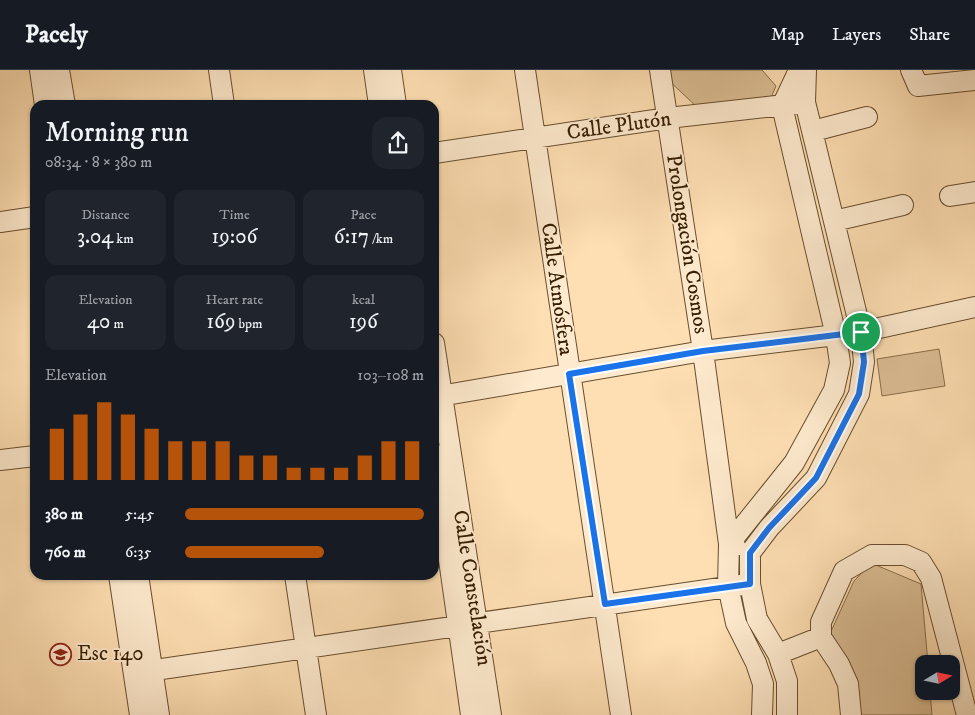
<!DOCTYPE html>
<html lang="en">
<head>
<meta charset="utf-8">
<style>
	:root { --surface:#171b24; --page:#20242c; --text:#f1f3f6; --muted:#9ea1a6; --line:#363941; --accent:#b45309 }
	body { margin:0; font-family:"IM FELL DW Pica",serif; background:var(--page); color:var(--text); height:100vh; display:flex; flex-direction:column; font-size:19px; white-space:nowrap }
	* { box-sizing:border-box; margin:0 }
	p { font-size:16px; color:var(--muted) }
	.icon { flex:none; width:28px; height:28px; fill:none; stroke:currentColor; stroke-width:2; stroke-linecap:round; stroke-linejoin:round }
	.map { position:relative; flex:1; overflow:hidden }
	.drawer { position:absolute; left:30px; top:30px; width:409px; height:480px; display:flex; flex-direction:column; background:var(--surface); border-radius:15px; box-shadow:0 1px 4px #0004 }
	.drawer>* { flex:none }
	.needle { width:32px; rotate:80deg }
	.controls { position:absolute; left:915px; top:585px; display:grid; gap:10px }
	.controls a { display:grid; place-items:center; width:45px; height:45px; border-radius:10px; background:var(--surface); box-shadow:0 1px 4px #0004; font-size:25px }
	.pin { position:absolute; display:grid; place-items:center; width:42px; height:42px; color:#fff; margin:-21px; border:2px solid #fff; border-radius:50%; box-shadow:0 1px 5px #0007 }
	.round { display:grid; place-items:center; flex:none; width:52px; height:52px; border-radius:15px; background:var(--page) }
	.summary { display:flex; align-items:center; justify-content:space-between; height:85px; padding:0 15px }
	h1 { font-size:28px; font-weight:600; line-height:38px }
	.figures { display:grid; grid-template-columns:repeat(3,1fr); gap:8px; height:85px; padding:5px 15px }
	.figures div { display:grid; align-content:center; border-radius:12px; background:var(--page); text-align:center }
	.figures b { font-size:21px; font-weight:600 }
	.figures small { font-size:14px; font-weight:400 }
	.figures p { font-size:14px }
	.chart { height:140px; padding:10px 15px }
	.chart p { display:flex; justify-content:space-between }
	.chart svg { width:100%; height:90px; margin-top:5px; stroke:var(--accent); stroke-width:6 }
	ul { padding:0 15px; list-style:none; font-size:16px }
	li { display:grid; grid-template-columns:80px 60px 1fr; align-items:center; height:38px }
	li i { height:12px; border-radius:6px; background:var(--accent) }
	header { display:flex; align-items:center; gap:30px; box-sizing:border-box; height:70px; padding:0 25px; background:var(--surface); border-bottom:1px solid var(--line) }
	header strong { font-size:24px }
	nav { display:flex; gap:28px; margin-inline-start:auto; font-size:18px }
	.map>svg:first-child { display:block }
	.green { fill:#dcbe95; stroke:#896e4b }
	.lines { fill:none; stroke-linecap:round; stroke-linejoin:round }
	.minor-casing { stroke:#684e2e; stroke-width:22 }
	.minor { stroke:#feeace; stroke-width:20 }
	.route-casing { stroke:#fff; stroke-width:10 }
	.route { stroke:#1a73e8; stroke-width:6 }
	.labels { text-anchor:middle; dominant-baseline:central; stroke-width:4; stroke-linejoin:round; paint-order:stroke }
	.street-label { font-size:21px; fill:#361d01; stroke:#feeace }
	.poi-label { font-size:21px; fill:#361d01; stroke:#feeace; text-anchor:start }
</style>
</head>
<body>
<header>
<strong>Pacely</strong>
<nav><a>Map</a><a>Layers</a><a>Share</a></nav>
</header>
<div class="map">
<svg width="975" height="645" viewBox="0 0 975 645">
	<rect width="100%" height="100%" fill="#fedfb3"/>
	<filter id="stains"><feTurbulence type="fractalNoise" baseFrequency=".004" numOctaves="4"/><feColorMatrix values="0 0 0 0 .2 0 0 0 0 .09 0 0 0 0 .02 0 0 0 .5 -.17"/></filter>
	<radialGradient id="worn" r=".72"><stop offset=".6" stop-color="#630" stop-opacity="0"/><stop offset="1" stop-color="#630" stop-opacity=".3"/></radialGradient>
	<path class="green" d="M664 0H762L776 16 770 30 698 38 665 7Z
		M939 279 945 316 882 326 877 289Z
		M871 493 921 514 928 594H924V621H930L932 645H858L828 568 854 511Z"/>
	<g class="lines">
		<defs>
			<path id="minor" d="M40 0 45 35
				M59 0 65 35
				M219 0 224 35
				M374 0 379 35
				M391 0 396 35
				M525 0 621 645
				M660 0 703 281 729 474 735 476
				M911 0 918 16 975 10
				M813 61 867 47
				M434 83 668 48 793 34
				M950 126 975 122
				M834 151 903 135
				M0 152 35 147
				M434 273 491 645
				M434 327 703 281 861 262 975 237
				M434 384 471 645
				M0 390 35 386
				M119 505 140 645
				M138 505 159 645
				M295 505 316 645
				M778 584 821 567
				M134 603 741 515
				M762 645 763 614 756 593 736 553 728 516 729 474 794 393 834 320 840 293 836 266 782 36 799 0
				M787 645V611L778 584 757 549 750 514V483L769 458 816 408 859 324 864 292 861 262 805 32 806 0
				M851 645 848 614 839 594 821 567V552L844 501 872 485H905L921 492 931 508 967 645"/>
		</defs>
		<use href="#minor" class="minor-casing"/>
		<use href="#minor" class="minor"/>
	</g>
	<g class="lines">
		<defs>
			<path id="route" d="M861 262 864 292 859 324 816 408 769 458 750 483V514L605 534 569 304 703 281Z"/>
		</defs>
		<use href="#route" class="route-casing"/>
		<use href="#route" class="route"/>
	</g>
	<defs>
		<symbol id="school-ring" viewBox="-11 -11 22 22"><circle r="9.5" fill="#feeace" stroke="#8f2418" stroke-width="1.5"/><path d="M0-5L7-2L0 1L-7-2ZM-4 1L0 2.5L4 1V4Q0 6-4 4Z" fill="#8f2418"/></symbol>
	</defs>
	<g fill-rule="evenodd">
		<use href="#school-ring" x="48" y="572" width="25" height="25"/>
	</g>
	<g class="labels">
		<g class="street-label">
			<text transform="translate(619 56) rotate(-8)">Calle Plutón</text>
			<text transform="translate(687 174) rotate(81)">Prolongación Cosmos</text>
			<text transform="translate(557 219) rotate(82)">Calle Atmósfera</text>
			<text transform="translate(472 518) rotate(81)">Calle Constelación</text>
		</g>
		<g class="poi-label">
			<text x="77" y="584">Esc 140</text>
		</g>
	</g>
	<rect width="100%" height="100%" filter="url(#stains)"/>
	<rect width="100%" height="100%" fill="url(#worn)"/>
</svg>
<div class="controls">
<a><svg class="needle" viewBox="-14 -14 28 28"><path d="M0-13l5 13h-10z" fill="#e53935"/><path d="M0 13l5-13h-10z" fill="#9ea1a6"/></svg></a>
</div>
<div class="pin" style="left:861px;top:262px;background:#1e9e55"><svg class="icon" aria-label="arrive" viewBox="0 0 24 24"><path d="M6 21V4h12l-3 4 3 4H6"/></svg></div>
<section class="drawer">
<div class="summary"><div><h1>Morning run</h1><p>08:34 · 8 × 380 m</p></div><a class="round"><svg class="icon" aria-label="share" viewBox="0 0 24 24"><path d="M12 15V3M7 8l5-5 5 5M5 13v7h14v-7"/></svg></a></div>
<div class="figures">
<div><p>Distance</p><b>3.04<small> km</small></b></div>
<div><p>Time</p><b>19:06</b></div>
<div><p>Pace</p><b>6:17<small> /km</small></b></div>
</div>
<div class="figures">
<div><p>Elevation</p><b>40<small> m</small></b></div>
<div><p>Heart rate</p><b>169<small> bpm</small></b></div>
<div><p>kcal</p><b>196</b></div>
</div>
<div class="chart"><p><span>Elevation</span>103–108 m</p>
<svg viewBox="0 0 160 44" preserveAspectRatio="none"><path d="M5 44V19M15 44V12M25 44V6M35 44V12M45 44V19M55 44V25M65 44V25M75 44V25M85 44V32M95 44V32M105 44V38M115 44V38M125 44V38M135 44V32M145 44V25M155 44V25"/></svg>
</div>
<ul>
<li><b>380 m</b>5:45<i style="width:100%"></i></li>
<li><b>760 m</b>6:35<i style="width:58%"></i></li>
</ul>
</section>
</div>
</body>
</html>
